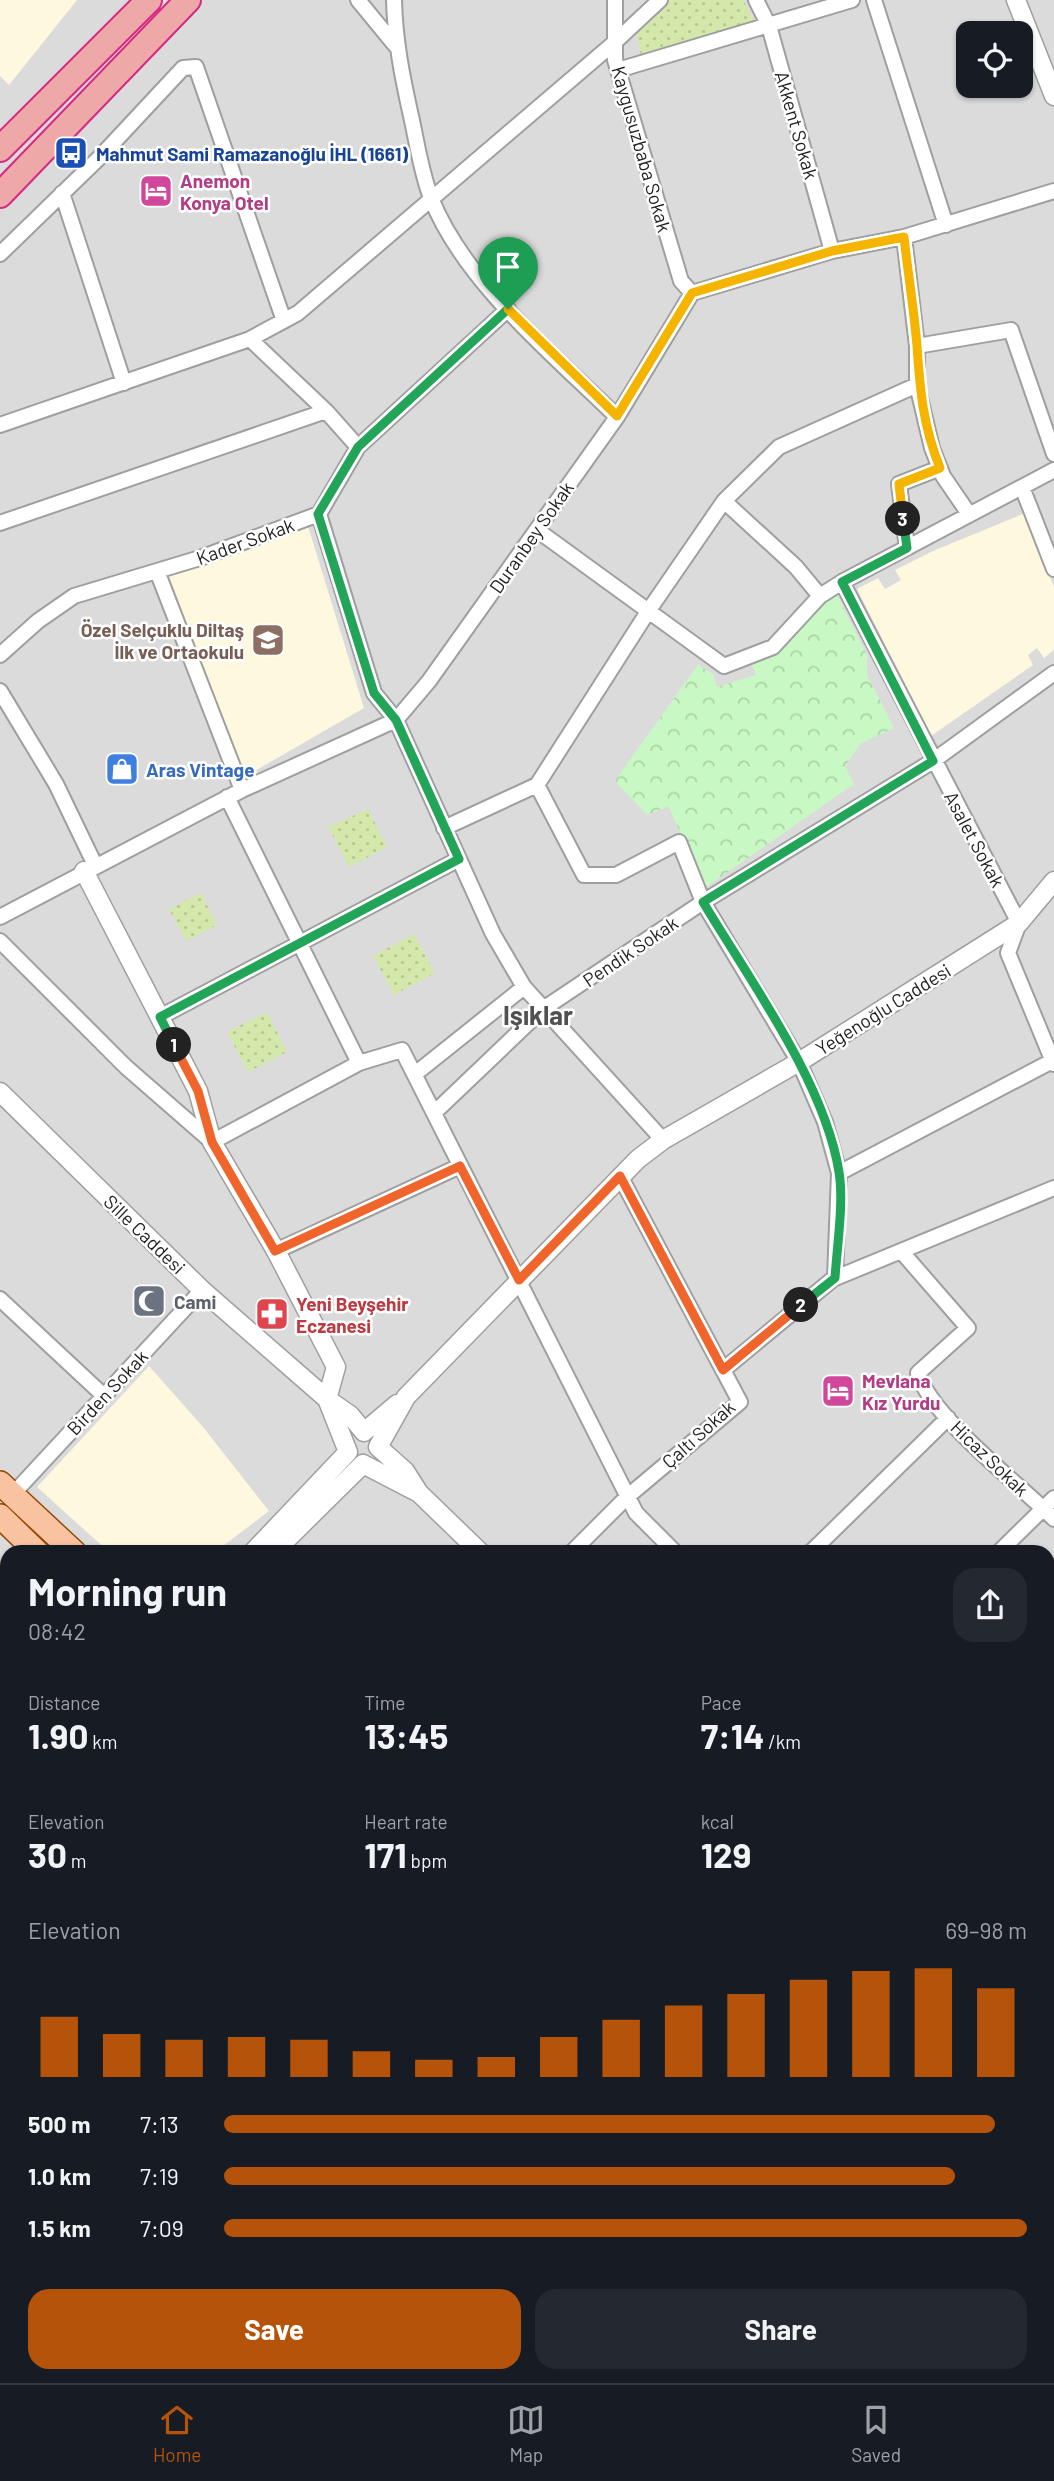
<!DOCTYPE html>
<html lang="en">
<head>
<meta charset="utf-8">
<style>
	:root { --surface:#171b24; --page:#242831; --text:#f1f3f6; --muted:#9ea1a6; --line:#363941; --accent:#b45309 }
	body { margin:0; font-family:Barlow,sans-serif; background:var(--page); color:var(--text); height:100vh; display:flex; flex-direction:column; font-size:26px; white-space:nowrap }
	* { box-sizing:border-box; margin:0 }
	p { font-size:23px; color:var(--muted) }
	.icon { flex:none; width:38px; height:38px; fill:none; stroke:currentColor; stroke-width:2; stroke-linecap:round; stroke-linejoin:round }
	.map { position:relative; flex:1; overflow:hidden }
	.panel { position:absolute; left:0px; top:1545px; width:1055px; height:838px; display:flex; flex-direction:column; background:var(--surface); border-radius:21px 21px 0 0; box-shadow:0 2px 5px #0004 }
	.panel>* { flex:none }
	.controls { position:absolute; left:956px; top:21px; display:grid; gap:14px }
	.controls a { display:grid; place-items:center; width:77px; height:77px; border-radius:14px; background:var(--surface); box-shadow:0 2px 5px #0004; font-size:35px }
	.pin { position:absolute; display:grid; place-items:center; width:60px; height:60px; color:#fff; margin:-72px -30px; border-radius:50% 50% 50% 0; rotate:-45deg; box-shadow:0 0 7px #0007 }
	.pin .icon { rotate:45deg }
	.km { position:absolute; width:35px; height:35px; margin:-18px; border-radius:50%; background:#222; color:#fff; font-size:19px; line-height:35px; text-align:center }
	.round { display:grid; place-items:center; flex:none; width:74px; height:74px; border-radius:21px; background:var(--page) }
	.overview { display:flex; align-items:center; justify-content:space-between; height:119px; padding:0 28px }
	h1 { font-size:38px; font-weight:700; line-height:52px }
	.stats { display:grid; grid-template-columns:repeat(3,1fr); gap:10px; height:119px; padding:7px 28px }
	.stats div { display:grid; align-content:center }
	.stats b { font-size:35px; font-weight:700 }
	.stats small { font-size:19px; font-weight:400 }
	.stats p { font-size:19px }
	.chart { height:196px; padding:14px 28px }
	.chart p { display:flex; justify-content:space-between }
	.chart svg { width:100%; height:126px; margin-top:7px; stroke:var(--accent); stroke-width:6 }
	.cta { display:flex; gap:14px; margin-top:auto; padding:14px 28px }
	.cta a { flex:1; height:80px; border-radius:21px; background:var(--accent); color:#fff; font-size:28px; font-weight:700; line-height:80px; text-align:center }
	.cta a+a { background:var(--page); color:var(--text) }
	ul { padding:0 28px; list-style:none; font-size:23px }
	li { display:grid; grid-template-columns:112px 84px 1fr; align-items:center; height:52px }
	li i { height:18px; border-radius:9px; background:var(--accent) }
	.dock { display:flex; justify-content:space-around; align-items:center; height:98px; border-top:2px solid var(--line); background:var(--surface); font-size:19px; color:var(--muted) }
	.dock a { display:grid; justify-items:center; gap:4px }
	.dock .selected { color:var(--accent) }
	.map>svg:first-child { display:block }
	.residential { fill:#dcdbdc; fill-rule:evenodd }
	.education { fill:#fef8df }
	.grass { fill:url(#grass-dots) }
	.park { fill:url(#park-crowns) }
	.parking { fill:#dedede }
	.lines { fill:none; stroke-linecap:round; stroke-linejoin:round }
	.minor-casing { stroke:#9f9f9f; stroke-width:18 }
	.tertiary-casing { stroke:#9f9f9f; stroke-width:21 }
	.secondary-casing { stroke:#736b08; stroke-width:24 }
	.primary-casing { stroke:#944a04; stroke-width:26 }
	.trunk-casing { stroke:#d62984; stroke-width:28 }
	.minor { stroke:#fff; stroke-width:14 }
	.tertiary { stroke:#fff; stroke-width:18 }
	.secondary { stroke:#f8efba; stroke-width:21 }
	.primary { stroke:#f9c2a0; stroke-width:23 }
	.trunk { stroke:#eea8a7; stroke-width:24 }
	.rail-casing { stroke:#6c6c6c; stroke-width:7 }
	.rail { stroke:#fff; stroke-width:4.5; stroke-dasharray:13; stroke-linecap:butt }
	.split-1-casing { stroke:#fff; stroke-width:14 }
	.split-2-casing { stroke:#fff; stroke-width:14 }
	.split-3-casing { stroke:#fff; stroke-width:14 }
	.split-4-casing { stroke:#fff; stroke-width:14 }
	.split-1 { stroke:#22a559; stroke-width:9 }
	.split-2 { stroke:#f0652b; stroke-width:9 }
	.split-3 { stroke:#22a559; stroke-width:9 }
	.split-4 { stroke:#f5b400; stroke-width:9 }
	.labels { text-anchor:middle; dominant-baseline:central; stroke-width:5; stroke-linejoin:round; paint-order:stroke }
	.street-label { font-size:19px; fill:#1e1e1e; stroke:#fff }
	.transit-label { font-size:19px; font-weight:bold; fill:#164399; stroke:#fff; text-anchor:start }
	.hotel-label { font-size:19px; font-weight:bold; fill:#b23c85; stroke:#fff; text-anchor:start }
	.education-label { font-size:19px; font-weight:bold; fill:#785e54; stroke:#fff; text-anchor:end }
	.shop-label { font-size:19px; font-weight:bold; fill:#366cbe; stroke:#fff; text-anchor:start }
	.worship-label { font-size:19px; font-weight:bold; fill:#5b616d; stroke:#fff; text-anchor:start }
	.health-label { font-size:19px; font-weight:bold; fill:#be3a42; stroke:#fff; text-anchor:start }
	.district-label { font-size:26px; font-weight:bold; fill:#515151; stroke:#fff }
</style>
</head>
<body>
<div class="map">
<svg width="1054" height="2383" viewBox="0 0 1054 2383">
	<defs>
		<pattern id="grass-dots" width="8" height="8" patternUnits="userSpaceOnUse" patternTransform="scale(1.75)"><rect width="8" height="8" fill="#d4e8ac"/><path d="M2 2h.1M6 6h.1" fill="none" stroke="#b6c794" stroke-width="1.8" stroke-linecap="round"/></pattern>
		<pattern id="park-crowns" width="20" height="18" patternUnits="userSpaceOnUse" patternTransform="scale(1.75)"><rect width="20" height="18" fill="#c8f8c3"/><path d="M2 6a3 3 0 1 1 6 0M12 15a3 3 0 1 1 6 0" fill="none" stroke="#abd4a7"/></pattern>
	</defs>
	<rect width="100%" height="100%" fill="#efeae5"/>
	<path class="residential" d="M0 0H1054V2383H0ZM968 33H1020V86H968ZM7 1552H1048V2376H7Z"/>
	<path class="education" d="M0 0H77L9 85 0 76Z
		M1025 513 1054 587V650L1044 658 1037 648 1028 655 1033 665 931 736 857 589 878 578 885 589 901 580 895 570 933 551Z
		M307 523 364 708 253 772 240 769 168 573Z
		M149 1366 203 1427 269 1511 215 1552H109L37 1487Z"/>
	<path class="grass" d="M670 0H743L755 21 641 56 636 28Z
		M368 809 387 847 349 867 328 827Z
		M201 893 217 925 186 941 169 909Z
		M414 934 435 973 394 995 373 956Z
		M267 1012 287 1052 248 1072 227 1032Z"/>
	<path class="park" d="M836 593 867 655V675L894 728 860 744 845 766 854 784 706 887 668 806 647 815 615 781 698 665 713 674 717 687 756 675 751 662 782 648 797 629Z"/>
	<path class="parking" d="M1054 2257V2323L1048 2320V2260Z"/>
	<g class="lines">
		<defs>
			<path id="minor" d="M358 0 395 45
				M394 0C395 40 402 76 411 116 417 143 421 172 431 198 465 283 553 354 617 417
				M615 0V60L681 281 692 293
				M756 0 769 26 832 251
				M874 0 946 225
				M618 70 852 0
				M62 193 124 383
				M904 237 917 346V385L932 448 943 476 969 514
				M0 254 100 157 183 68 196 67 284 321
				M250 339 298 313 615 42 660 0
				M917 346 1011 330 1054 454
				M0 425 250 339 326 411 358 447
				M1022 487 1054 569
				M724 501 796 567 820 596
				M319 514 374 693 396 720 493 934 524 987 663 1140
				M0 523 326 411
				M537 530 724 666 773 647 820 596 842 582 1054 470
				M907 548 899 484 940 468
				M157 571 242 790
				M842 582 1019 923 1008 953 1054 1064
				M0 655 38 621 74 596 200 558 319 514 358 447 508 309
				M0 691 56 784 95 865
				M537 785 584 875H616L679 842 703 902 799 1062 825 1122 839 1173 835 1278
				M227 797 359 1063
				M444 828 537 785 649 610 724 501 779 447 917 385
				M0 917 242 790 396 720 429 681 617 417 692 293 832 251 904 237 1054 191
				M0 941 126 1067 212 1142 359 1063 402 1050 636 1513 675 1552
				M160 1017 459 859
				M415 1074 524 987
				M434 1113 543 1009 703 902 933 761 1054 673
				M839 1173 1054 1060
				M620 1176 723 1370
				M276 1251 460 1166
				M901 1251 968 1328 918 1373C931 1417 1019 1484 1054 1519
				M0 1299 103 1395
				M13 1494 202 1290
				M572 1552 627 1497 740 1402 723 1370 833 1279 1054 1188
				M811 1552 948 1418
				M999 1552 1054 1498
				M1048 1688 1054 1682
				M1048 1912 1054 1917
				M0 1941 7 1951
				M0 2161 7 2170
				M0 2281 7 2275
				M0 2324 7 2345
				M17 2376 20 2383
				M201 2376 203 2383
				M320 2376 323 2383
				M703 2376 712 2383 715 2376
				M774 2376 784 2383
				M1053 2383 1054 2381"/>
			<path id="tertiary" d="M1016 0 1054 96
				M84 871 198 1091 212 1142 276 1251 336 1367 327 1399 348 1452 253 1552
				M0 1092 202 1290 327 1399 350 1415 364 1432 397 1404
				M274 1552 363 1464 419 1493
				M480 1552 419 1493 405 1471 378 1447 406 1397 638 1159 663 1140 799 1062 1019 923 1054 881
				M0 1725 7 1718
				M0 1756 7 1749"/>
			<path id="secondary" d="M1048 1951 1054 1942
				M1048 2127 1054 2117
				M819 2383 822 2376
				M899 2383 903 2376"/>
			<path id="primary" d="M0 1483 74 1552
				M0 1516 37 1552
				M469 2376 472 2383
				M494 2376 497 2383"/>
			<path id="trunk" d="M0 149 149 0
				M0 195 188 0"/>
		</defs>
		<use href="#minor" class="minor-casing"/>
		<use href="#tertiary" class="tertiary-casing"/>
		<use href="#secondary" class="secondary-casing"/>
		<use href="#primary" class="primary-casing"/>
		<use href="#trunk" class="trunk-casing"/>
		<use href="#minor" class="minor"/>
		<use href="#tertiary" class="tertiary"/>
		<use href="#secondary" class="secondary"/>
		<use href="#primary" class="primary"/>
		<use href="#trunk" class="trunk"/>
		<defs>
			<path id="rail" d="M1048 2038 1054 2028
				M1048 2067 1054 2057
				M1048 2092 1054 2082
				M846 2383 850 2376
				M864 2383 868 2376
				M880 2383 883 2376"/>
		</defs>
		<use href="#rail" class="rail-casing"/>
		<use href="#rail" class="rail"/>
	</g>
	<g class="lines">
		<defs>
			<path id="split-1" d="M174 1045 160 1017 459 859 396 720 374 693 318 514 358 447 508 309"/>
			<path id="split-2" d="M174 1045 198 1091 212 1142 275 1251 460 1166 519 1280 620 1176 723 1370 801 1305"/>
			<path id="split-3" d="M801 1305 835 1278C837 1246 844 1202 839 1172 825 1083 749 979 703 902L933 761 842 582 907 548 903 519"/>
			<path id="split-4" d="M508 309 617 416 692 293 832 251 904 237C908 273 914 310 917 346 920 390 923 426 940 468L899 484 903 519"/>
		</defs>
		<use href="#split-1" class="split-1-casing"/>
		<use href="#split-2" class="split-2-casing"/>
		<use href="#split-3" class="split-3-casing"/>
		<use href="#split-4" class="split-4-casing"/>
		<use href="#split-1" class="split-1"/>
		<use href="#split-2" class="split-2"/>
		<use href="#split-3" class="split-3"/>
		<use href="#split-4" class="split-4"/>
	</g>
	<defs>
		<symbol id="bus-square" viewBox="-11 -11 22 22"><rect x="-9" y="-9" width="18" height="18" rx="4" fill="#1a4fb4" stroke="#fff"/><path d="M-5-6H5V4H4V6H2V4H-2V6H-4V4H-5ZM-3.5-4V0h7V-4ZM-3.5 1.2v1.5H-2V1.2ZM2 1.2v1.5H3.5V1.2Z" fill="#fff"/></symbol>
		<symbol id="hotel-square" viewBox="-11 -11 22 22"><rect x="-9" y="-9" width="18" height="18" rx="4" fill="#d1479c" stroke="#fff"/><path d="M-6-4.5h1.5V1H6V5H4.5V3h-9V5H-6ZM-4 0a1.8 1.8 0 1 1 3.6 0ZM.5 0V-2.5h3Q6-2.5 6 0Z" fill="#fff"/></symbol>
		<symbol id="school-square" viewBox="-11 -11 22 22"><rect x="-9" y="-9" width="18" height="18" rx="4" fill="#8d6e63" stroke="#fff"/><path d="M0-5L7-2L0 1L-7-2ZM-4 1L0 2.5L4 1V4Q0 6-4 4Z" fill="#fff"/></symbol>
		<symbol id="shop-square" viewBox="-11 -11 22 22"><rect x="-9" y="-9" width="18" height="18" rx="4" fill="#3f7fe0" stroke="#fff"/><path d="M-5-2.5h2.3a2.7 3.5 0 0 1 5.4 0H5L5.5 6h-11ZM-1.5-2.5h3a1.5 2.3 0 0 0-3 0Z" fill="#fff"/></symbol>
		<symbol id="mosque-square" viewBox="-11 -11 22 22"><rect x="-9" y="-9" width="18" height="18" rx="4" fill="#6b7280" stroke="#fff"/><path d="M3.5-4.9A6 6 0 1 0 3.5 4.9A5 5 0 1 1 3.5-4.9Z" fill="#fff"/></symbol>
		<symbol id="pharmacy-square" viewBox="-11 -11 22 22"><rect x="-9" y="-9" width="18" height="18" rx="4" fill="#e0444e" stroke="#fff"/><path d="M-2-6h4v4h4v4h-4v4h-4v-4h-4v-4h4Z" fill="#fff"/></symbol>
	</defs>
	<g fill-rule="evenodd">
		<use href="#bus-square" x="52" y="134" width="38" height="38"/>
		<use href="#hotel-square" x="137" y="172" width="38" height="38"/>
		<use href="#school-square" x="249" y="621" width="38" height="38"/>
		<use href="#shop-square" x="103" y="750" width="38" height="38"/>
		<use href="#mosque-square" x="130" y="1282" width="38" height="38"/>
		<use href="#pharmacy-square" x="253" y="1295" width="38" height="38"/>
		<use href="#hotel-square" x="819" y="1372" width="38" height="38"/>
	</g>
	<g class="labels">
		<g class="street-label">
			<text transform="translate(797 125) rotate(74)">Akkent Sokak</text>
			<text transform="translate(642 149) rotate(74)">Kaygusuzbaba Sokak</text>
			<text transform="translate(531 537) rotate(-55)">Duranbey Sokak</text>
			<text transform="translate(245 541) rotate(-20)">Kader Sokak</text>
			<text transform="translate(975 839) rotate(62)">Asalet Sokak</text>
			<text transform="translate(630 951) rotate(-34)">Pendik Sokak</text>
			<text transform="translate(883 1009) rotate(-32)">Yeğenoğlu Caddesi</text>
			<text transform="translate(145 1234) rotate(44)">Sille Caddesi</text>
			<text transform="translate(107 1392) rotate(-47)">Birden Sokak</text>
			<text transform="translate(698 1434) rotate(-42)">Çaltı Sokak</text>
			<text transform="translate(990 1458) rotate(44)">Hicaz Sokak</text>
		</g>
		<g class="transit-label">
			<text x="96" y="153">Mahmut Sami Ramazanoğlu İHL (1661)</text>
		</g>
		<g class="hotel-label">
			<text x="180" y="180">Anemon<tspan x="180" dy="22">Konya Otel</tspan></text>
			<text x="862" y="1380">Mevlana<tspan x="862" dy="22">Kız Yurdu</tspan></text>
		</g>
		<g class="education-label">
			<text x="244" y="629">Özel Selçuklu Diltaş<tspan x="244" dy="22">İlk ve Ortaokulu</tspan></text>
		</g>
		<g class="shop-label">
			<text x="146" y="769">Aras Vintage</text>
		</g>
		<g class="worship-label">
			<text x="174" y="1301">Cami</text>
		</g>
		<g class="health-label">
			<text x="296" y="1303">Yeni Beyşehir<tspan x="296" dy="22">Eczanesi</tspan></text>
		</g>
		<g class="district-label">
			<text x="538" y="1014">Işıklar</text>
		</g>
	</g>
</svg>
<div class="controls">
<a><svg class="icon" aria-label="locate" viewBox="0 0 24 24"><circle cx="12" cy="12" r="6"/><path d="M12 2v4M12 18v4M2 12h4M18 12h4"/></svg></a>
</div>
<div class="pin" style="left:508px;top:309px;background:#1e9e55"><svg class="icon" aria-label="arrive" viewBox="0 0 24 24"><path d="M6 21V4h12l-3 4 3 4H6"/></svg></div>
<b class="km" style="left:174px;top:1045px">1</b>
<b class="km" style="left:801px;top:1305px">2</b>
<b class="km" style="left:903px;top:519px">3</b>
<section class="panel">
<div class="overview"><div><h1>Morning run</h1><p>08:42</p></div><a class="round"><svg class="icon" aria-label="share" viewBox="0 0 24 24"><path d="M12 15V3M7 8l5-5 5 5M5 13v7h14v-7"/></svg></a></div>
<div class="stats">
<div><p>Distance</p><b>1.90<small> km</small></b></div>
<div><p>Time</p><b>13:45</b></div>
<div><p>Pace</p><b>7:14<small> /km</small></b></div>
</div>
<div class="stats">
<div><p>Elevation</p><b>30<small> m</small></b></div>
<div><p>Heart rate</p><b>171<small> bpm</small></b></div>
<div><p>kcal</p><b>129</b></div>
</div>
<div class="chart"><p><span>Elevation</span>69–98 m</p>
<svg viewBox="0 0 160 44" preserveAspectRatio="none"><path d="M5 44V23M15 44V29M25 44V31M35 44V30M45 44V31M55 44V35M65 44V38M75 44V37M85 44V30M95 44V24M105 44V19M115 44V15M125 44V10M135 44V7M145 44V6M155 44V13"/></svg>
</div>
<ul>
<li><b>500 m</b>7:13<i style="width:96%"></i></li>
<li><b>1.0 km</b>7:19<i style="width:91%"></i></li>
<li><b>1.5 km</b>7:09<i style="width:100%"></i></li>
</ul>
<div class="cta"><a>Save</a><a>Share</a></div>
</section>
</div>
<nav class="dock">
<a class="selected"><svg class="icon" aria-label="home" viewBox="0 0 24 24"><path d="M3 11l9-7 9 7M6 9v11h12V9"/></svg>Home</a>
<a><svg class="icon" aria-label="map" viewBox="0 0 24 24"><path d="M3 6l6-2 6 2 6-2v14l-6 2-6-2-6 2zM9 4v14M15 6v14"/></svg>Map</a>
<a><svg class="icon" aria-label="saved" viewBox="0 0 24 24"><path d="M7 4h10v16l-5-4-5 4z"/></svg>Saved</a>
</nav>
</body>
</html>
